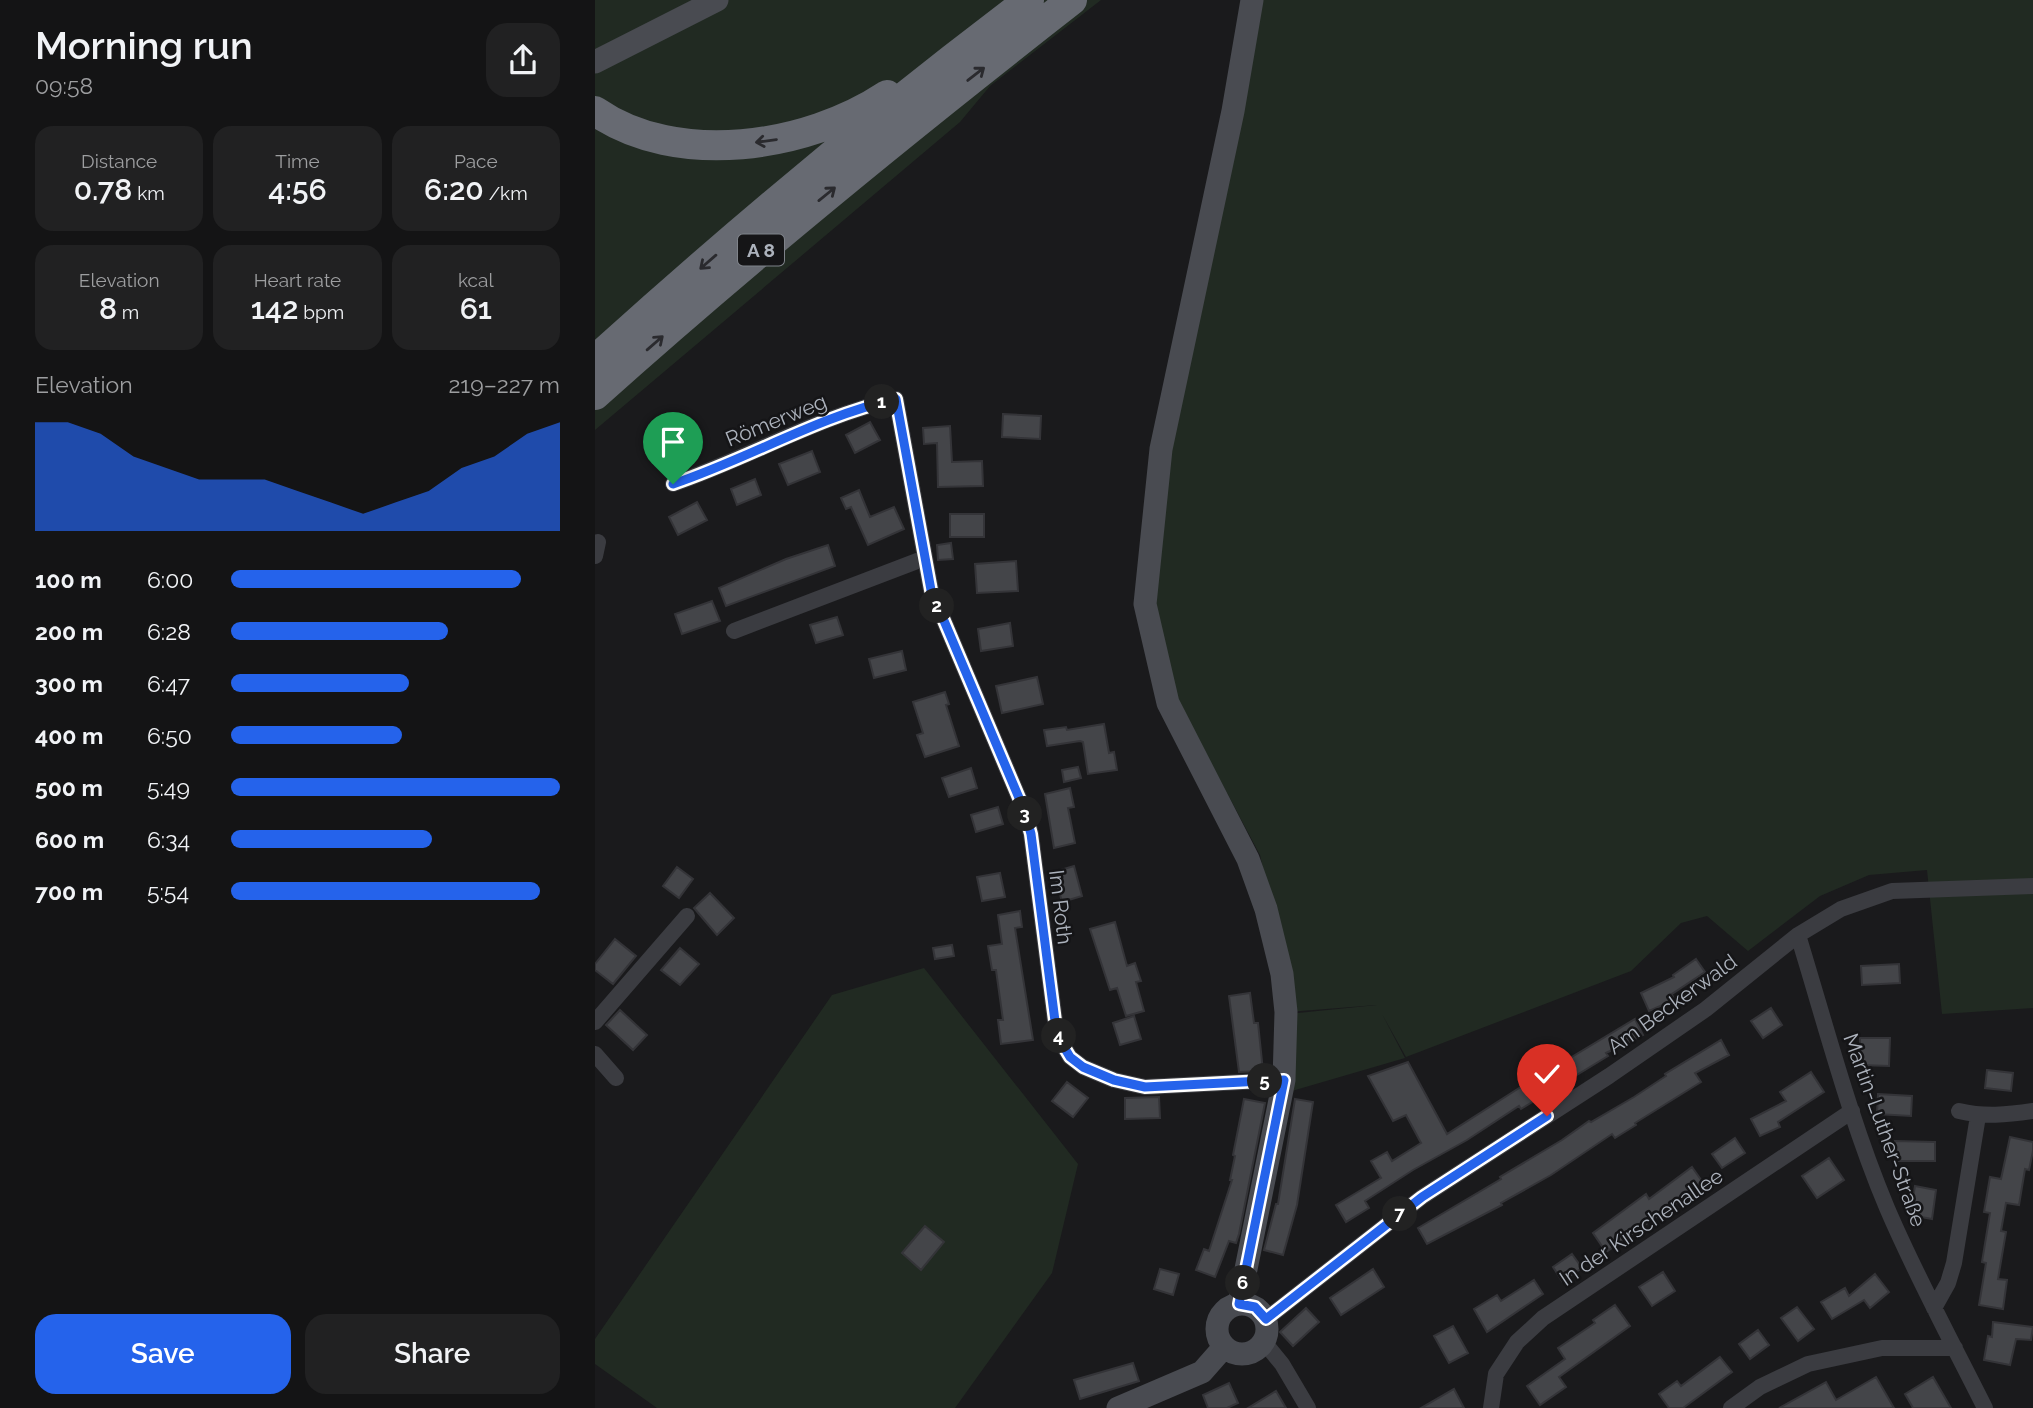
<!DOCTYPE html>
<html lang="en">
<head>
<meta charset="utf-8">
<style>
	:root { --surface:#141415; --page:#212122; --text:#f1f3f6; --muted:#9d9ea0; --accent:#2563eb }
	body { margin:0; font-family:Raleway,sans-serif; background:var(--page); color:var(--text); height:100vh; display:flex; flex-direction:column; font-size:26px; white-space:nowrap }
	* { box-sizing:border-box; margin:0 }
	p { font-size:23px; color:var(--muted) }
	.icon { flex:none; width:38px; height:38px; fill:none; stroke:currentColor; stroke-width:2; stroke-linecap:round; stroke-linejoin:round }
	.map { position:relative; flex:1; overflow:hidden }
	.panel { display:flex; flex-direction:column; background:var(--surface); width:595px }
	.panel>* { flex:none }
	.pin { position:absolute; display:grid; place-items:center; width:60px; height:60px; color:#fff; margin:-72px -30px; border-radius:50% 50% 50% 0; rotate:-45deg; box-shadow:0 0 7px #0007 }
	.pin .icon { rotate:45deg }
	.km { position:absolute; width:35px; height:35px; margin:-18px; border-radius:50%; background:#222; color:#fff; font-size:19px; line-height:35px; text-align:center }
	.round { display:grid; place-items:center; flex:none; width:74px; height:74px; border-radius:21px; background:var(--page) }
	.overview { display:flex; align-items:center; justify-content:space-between; height:119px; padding:0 35px }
	h1 { font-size:38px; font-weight:600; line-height:52px }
	.figures { display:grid; grid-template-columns:repeat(3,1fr); gap:10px; height:119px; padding:7px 35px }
	.figures div { display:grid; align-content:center; border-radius:18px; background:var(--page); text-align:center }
	.figures b { font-size:30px; font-weight:600 }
	.figures small { font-size:19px; font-weight:400 }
	.figures p { font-size:19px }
	.chart { height:196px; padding:14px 35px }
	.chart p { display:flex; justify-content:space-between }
	.chart svg { width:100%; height:126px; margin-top:7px; fill:var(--accent); opacity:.7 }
	.button { display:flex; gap:14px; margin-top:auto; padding:14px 35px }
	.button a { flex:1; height:80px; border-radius:21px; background:var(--accent); color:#fff; font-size:28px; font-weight:600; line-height:80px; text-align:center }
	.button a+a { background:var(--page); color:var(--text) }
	ul { padding:0 35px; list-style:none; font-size:23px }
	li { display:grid; grid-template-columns:112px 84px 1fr; align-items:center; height:52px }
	li i { height:18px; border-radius:9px; background:var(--accent) }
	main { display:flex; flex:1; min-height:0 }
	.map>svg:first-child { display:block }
	.green { fill:#212a22 }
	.building { fill:#444549; stroke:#343438; stroke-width:2 }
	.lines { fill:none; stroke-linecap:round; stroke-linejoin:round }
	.street { stroke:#3b3c41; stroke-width:16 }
	.secondary { stroke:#494b51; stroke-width:23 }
	.highway { stroke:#676a72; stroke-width:30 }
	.oneway { stroke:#2a2a2e }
	.route-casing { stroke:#fff; stroke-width:14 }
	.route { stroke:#2563eb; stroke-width:9 }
	.labels { text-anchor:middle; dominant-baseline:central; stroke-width:5; stroke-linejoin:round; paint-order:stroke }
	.shield { fill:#151517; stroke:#7f838a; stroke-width:2 }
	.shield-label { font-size:19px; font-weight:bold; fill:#acb2bc }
	.street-label { font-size:21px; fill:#acb2bc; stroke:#151517 }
</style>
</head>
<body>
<main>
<section class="panel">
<div class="overview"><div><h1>Morning run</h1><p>09:58</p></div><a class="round"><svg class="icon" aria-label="share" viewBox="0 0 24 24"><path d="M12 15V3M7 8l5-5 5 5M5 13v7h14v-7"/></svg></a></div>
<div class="figures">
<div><p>Distance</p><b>0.78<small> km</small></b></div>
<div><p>Time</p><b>4:56</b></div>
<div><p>Pace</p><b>6:20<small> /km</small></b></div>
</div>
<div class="figures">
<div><p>Elevation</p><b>8<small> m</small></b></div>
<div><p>Heart rate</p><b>142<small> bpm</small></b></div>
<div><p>kcal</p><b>61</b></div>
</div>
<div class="chart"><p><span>Elevation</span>219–227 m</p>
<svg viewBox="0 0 160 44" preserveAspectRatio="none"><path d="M0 44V6L10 6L20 10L30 18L40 22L50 26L60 26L70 26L80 30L90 34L100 38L110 34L120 30L130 22L140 18L150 10L160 6V44z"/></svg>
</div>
<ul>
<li><b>100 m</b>6:00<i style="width:88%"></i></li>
<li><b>200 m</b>6:28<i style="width:66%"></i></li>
<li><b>300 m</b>6:47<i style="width:54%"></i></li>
<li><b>400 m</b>6:50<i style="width:52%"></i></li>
<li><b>500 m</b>5:49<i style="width:100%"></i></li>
<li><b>600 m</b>6:34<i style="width:61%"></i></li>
<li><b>700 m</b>5:54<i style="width:94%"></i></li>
</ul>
<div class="button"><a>Save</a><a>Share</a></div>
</section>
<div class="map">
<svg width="1438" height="1408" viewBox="0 0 1438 1408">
	<rect width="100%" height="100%" fill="#1a1a1c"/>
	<path class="green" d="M0 0H506L395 86 365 122 0 430Z
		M663 0H1438V1008L1347 1014 1332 870 1274 875 1225 896 1153 951 1112 916 1086 923 1036 971 811 1057 787 1014 810 1058 690 1093 693 1014 782 1005 693 1012 691 971 665 855 581 697 554 602 573 459Z
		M329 968 483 1164 457 1273 360 1408H62L0 1364V1339L237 995Z"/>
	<path class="building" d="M408 414 446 416 445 439 407 437Z
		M275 422 285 440 260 453 251 435Z
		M355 426 357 462 387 461 388 486 343 487 342 443 329 444 328 428Z
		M217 451 225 472 193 485 184 464Z
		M160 479 166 495 142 505 136 489Z
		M264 490 275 517 299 507 309 529 273 545 256 507 251 509 246 498Z
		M102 502 112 520 83 535 74 517Z
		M355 514H389V537H355Z
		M356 543 358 559 343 560 342 545Z
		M233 545 240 566 131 606 124 588 191 559Z
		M421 561 423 591 382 593 380 564Z
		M117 601 125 621 87 634 80 614Z
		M242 617 248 635 221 643 215 625Z
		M415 623 418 646 386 651 383 629Z
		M307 651 311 670 279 678 274 659Z
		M442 677 448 704 407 713 401 686Z
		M350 692 354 704 351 705 364 746 330 757 322 735 328 733 318 702Z
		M509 724 514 753 519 752 522 770 493 774 488 742 485 741 452 746 449 730 471 727 472 730Z
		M483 767 486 778 469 782 467 770Z
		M376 768 382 788 354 797 347 778Z
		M475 788 479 807 473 808 480 843 459 848 450 794Z
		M403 807 408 824 381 832 376 815Z
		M479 866 487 896 467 902 459 872Z
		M82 867 98 879 84 898 68 886Z
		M405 873 410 897 387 901 382 877Z
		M115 893 139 918 122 935 99 908Z
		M425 911 427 927 420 928 438 1040 406 1044 403 1020H408L401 970H397L393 946 407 944 403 915Z
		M520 922 532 966 540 963 546 981 541 982 549 1011 531 1016 522 988 515 990 495 929Z
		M20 939 41 956 18 984 0 970V964Z
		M357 945 359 956 340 959 338 948Z
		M85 948 104 964 85 985 66 970Z
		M1101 959 1110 972 1077 994 1079 1000 1054 1011 1046 993 1079 977 1078 975Z
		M1304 964 1305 983 1267 985 1266 966Z
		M655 993 659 1023H663L668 1071 644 1072 634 996Z
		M1176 1008 1187 1025 1168 1038 1156 1021Z
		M25 1010 52 1035 38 1050 11 1025Z
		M539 1016 546 1039 525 1045 518 1023Z
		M1040 1019 1048 1035 1011 1053 1013 1056 926 1109 924 1106 872 1140 818 1170 770 1201 774 1208 751 1222 741 1205 786 1178 776 1161 792 1152 797 1161 826 1143 811 1115 798 1121 773 1076 813 1062 852 1134 954 1069 955 1070Z
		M1265 1038H1295L1294 1066 1265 1065Z
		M1126 1040 1134 1055 1100 1073 1106 1082 1040 1123 1041 1125 1020 1138 1017 1134 956 1175 906 1203 907 1205 832 1244 823 1228 906 1179 905 1177 967 1140 994 1121 996 1122 1039 1097 1071 1076 1070 1074Z
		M1392 1070 1418 1073 1416 1091 1390 1088Z
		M1216 1072 1229 1092 1183 1122 1185 1127 1165 1136 1156 1119 1191 1101 1185 1092Z
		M472 1082 493 1098 478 1117 457 1101Z
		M1283 1094 1317 1096 1316 1116 1282 1114Z
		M564 1097 565 1118 530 1119V1098Z
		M649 1099 670 1103 644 1234 641 1243 634 1241 620 1277 601 1270 609 1249 614 1251 637 1180H635L640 1156 638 1155Z
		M700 1099 718 1102 702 1205 688 1255 669 1250 681 1204H683Z
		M1415 1137 1438 1142V1151L1434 1170 1430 1169 1424 1205 1411 1203 1406 1231 1411 1232 1403 1279 1412 1280 1408 1309 1384 1305 1391 1263 1387 1262 1395 1213 1389 1212 1395 1177 1406 1179Z
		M1140 1138 1150 1153 1127 1168 1117 1154Z
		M1300 1141 1340 1142V1161H1300Z
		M1234 1158 1249 1180 1222 1198 1207 1176Z
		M1097 1167 1109 1184 1011 1252 998 1233 1051 1194 1054 1199Z
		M1320 1186 1341 1190 1337 1219 1315 1215Z
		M330 1226 349 1242 326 1270 307 1253Z
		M977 1254 987 1268 967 1281 958 1267Z
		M565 1269 584 1274 578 1295 559 1289Z
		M778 1269 789 1287 746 1315 735 1298Z
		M1068 1272 1080 1291 1057 1306 1044 1287Z
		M1280 1274 1294 1292 1275 1308 1269 1300 1237 1319 1226 1302 1250 1288 1254 1296Z
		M939 1280 948 1294 892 1332 879 1309 902 1295 906 1301Z
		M1020 1305 1035 1326 964 1377 971 1387 945 1405 932 1386 970 1359 963 1348 1000 1323 998 1320Z
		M1202 1307 1219 1329 1203 1341 1186 1318Z
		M711 1308 724 1322 698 1346 685 1332Z
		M1398 1322 1438 1327 1436 1340 1421 1339 1415 1365 1389 1360 1393 1336 1397 1337Z
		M858 1326 873 1353 854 1363 839 1336Z
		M1163 1330 1174 1345 1155 1359 1144 1344Z
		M1125 1357 1137 1372 1088 1408H1074L1064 1394 1082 1381 1086 1386Z
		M538 1363 544 1381 485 1399 479 1380Z
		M1281 1377 1299 1408H1184L1231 1382 1241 1400Z
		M1338 1377 1356 1408H1318L1310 1394Z
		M634 1383 643 1403 632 1408H613L608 1395Z
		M859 1389 869 1408H826Z
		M681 1391 691 1408H653Z"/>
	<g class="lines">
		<path class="street" d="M78 484C153 458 224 416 301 399L336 590 430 812 436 834 460 1021 466 1042 475 1057 488 1067 519 1080 550 1087 689 1080
			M0 556 3 542
			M139 631 330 558
			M1203 935C1231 1026 1255 1120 1292 1208 1321 1276 1357 1342 1390 1408
			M0 1022 92 916
			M0 1054 21 1078
			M1364 1111C1389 1117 1412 1115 1438 1111
			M1339 1308 1353 1283 1359 1263 1383 1116
			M671 1319 827 1197 1014 1076 1111 1009 1203 935 1246 909 1297 891 1438 886
			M669 1342 687 1364 713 1408
			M896 1408 901 1374 922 1342 948 1318 1257 1111
			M1136 1408 1165 1387 1213 1364 1287 1348H1360"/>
		<path class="secondary" d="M0 62 122 0
			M622 1329a25 25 0 1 1 50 0a25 25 0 1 1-50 0Z
			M644 1304 689 1080 691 1012 687 974 671 909 653 859 573 703 550 604 566 449 638 111 657 0
			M523 1408 607 1372 629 1347"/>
		<path class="highway" d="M0 111C82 168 212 148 292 95
			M0 360C139 234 284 113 434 0
			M0 395C154 257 314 127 477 0"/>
	</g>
	<defs><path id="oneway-shaft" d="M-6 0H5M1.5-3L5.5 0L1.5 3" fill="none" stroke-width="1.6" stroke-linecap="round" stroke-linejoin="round" transform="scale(1.75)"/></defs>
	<g class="oneway">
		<use href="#oneway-shaft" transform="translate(381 74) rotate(-38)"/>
		<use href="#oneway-shaft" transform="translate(171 141) rotate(172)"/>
		<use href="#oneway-shaft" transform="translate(232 194) rotate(-39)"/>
		<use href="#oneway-shaft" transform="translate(113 262) rotate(139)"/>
		<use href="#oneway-shaft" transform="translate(60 343) rotate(-41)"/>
	</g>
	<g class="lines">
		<defs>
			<path id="route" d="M78 484C153 459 224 416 301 399L336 590 430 812 436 834 460 1021 466 1042 475 1057 488 1067 519 1080 550 1087 689 1080 644 1304 660 1307 671 1319 827 1197 952 1116"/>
		</defs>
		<use href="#route" class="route-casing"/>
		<use href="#route" class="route"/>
	</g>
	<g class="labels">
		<rect class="shield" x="143" y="234.5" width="46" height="31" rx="5"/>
		<g class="shield-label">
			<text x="166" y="250">A 8</text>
		</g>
		<g class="street-label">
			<text transform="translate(181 420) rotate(-22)">Römerweg</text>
			<text transform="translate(466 907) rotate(83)">Im Roth</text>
			<text transform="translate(1077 1004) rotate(-36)">Am Beckerwald</text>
			<text transform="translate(1290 1130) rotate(70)">Martin-Luther-Straße</text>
			<text transform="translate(1046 1227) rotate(-34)">In der Kirschenallee</text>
		</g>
	</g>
</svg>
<div class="pin" style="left:78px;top:484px;background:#1e9e55"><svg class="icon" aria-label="arrive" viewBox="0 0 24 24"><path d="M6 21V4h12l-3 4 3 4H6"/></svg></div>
<div class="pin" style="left:952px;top:1116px;background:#d93025"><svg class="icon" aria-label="check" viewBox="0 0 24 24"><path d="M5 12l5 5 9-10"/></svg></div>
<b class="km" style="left:287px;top:402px">1</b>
<b class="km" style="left:342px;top:606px">2</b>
<b class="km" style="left:430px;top:814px">3</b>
<b class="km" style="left:464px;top:1036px">4</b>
<b class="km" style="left:670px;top:1081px">5</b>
<b class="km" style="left:648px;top:1283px">6</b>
<b class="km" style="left:805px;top:1214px">7</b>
</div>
</main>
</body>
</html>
